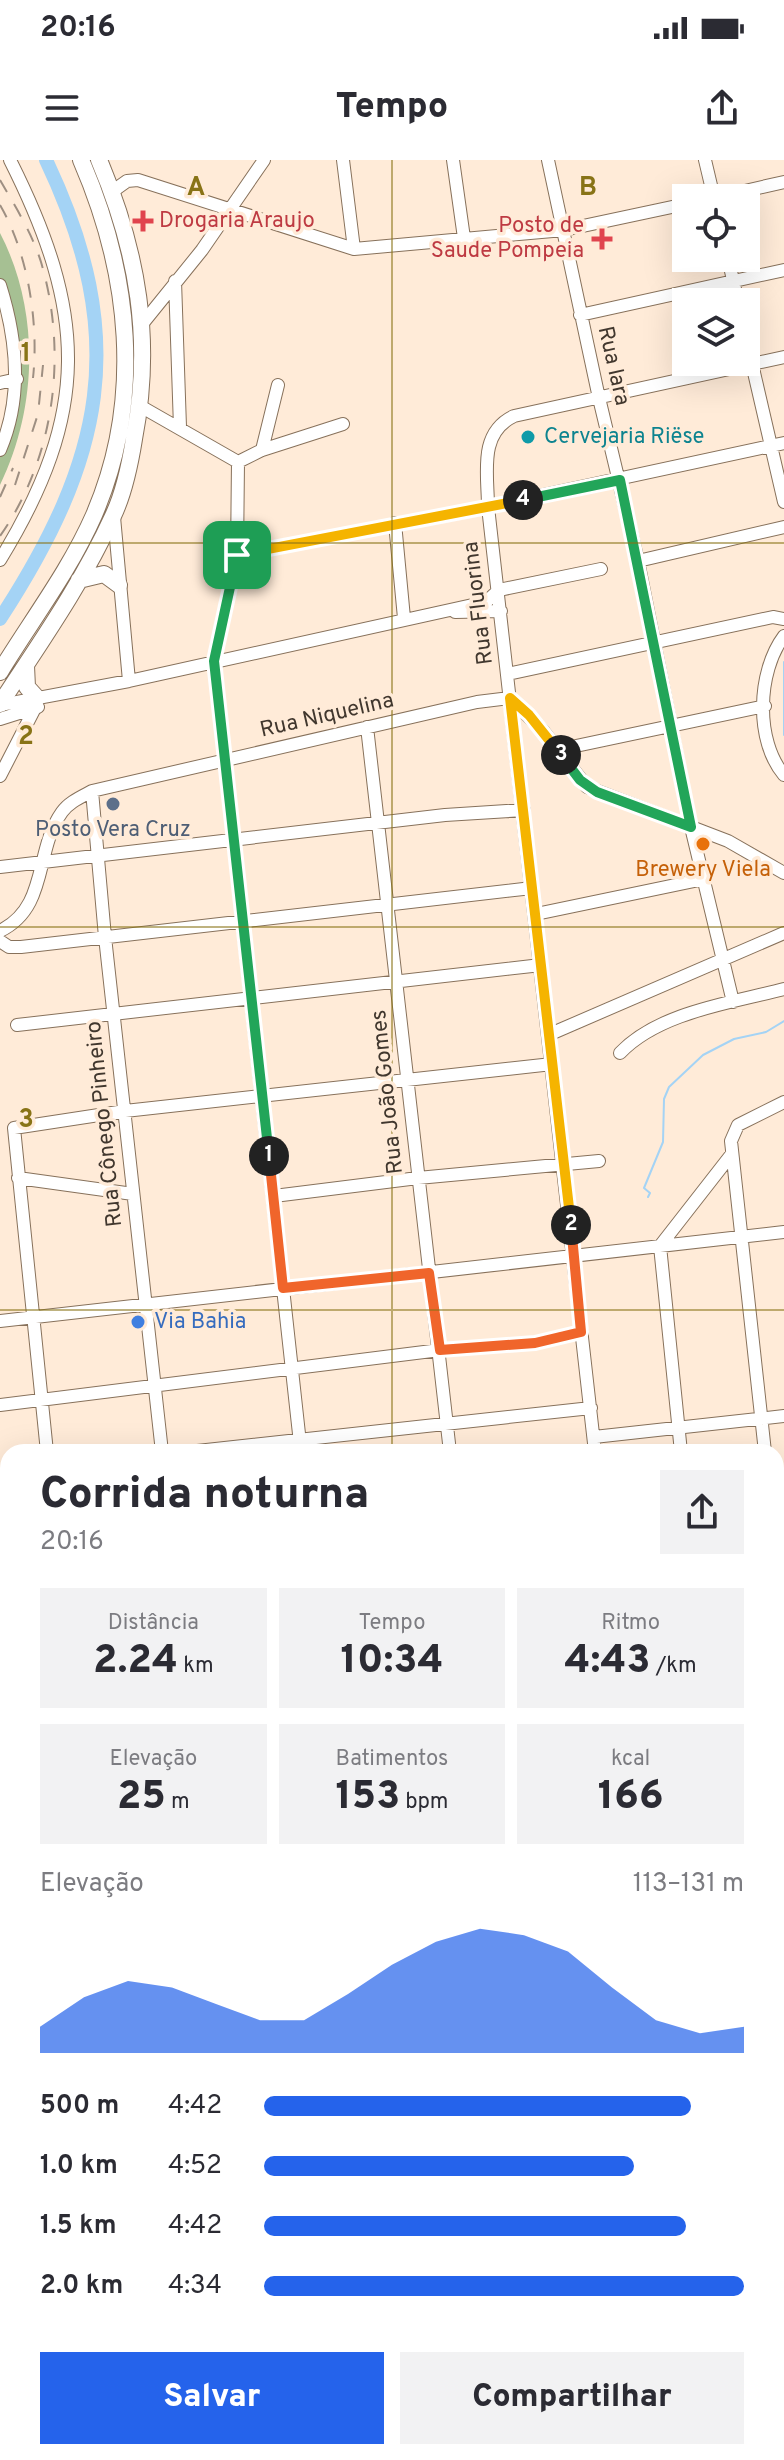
<!DOCTYPE html>
<html lang="pt">
<head>
<meta charset="utf-8">
<style>
	:root { --surface:#fff; --page:#f2f2f3; --text:#2b2b33; --muted:#7c7c81; --accent:#2563eb }
	body { margin:0; font-family:Overpass,sans-serif; background:var(--page); color:var(--text); height:100vh; display:flex; flex-direction:column; font-size:30px; white-space:nowrap }
	* { box-sizing:border-box; margin:0 }
	p { font-size:26px; color:var(--muted) }
	.icon { flex:none; width:44px; height:44px; fill:none; stroke:currentColor; stroke-width:2; stroke-linecap:round; stroke-linejoin:round }
	.map { position:relative; flex:1; overflow:hidden }
	.drawer { position:absolute; left:0px; top:1284px; width:784px; height:1016px; display:flex; flex-direction:column; background:var(--surface); border-radius:24px 24px 0 0; box-shadow:0 8px 32px #0002 }
	.drawer>* { flex:none }
	.tools { position:absolute; left:672px; top:24px; display:grid; gap:16px }
	.tools a { display:grid; place-items:center; width:88px; height:88px; border-radius:0px; background:var(--surface); box-shadow:0 8px 32px #0002; font-size:40px }
	.pin { position:absolute; display:grid; place-items:center; width:68px; height:68px; color:#fff; margin:-34px; border-radius:16px; box-shadow:0 4px 12px #0006 }
	.km { position:absolute; width:40px; height:40px; margin:-20px; border-radius:50%; background:#222; color:#fff; font-size:22px; line-height:40px; text-align:center }
	.round { display:grid; place-items:center; flex:none; width:84px; height:84px; border-radius:0px; background:var(--page) }
	.head { display:flex; align-items:center; justify-content:space-between; height:136px; padding:0 40px }
	h1 { font-size:44px; font-weight:800; line-height:60px }
	.stats { display:grid; grid-template-columns:repeat(3,1fr); gap:12px; height:136px; padding:8px 40px }
	.stats div { display:grid; align-content:center; border-radius:0px; background:var(--page); text-align:center }
	.stats b { font-size:40px; font-weight:800 }
	.stats small { font-size:22px; font-weight:400 }
	.stats p { font-size:22px }
	.chart { height:224px; padding:16px 40px }
	.chart p { display:flex; justify-content:space-between }
	.chart svg { width:100%; height:144px; margin-top:8px; fill:var(--accent); opacity:.7 }
	.button { display:flex; gap:16px; margin-top:auto; padding:16px 40px }
	.button a { flex:1; height:92px; border-radius:0px; background:var(--accent); color:#fff; font-size:32px; font-weight:800; line-height:92px; text-align:center }
	.button a+a { background:var(--page); color:var(--text) }
	ul { padding:0 40px; list-style:none; font-size:26px }
	li { display:grid; grid-template-columns:128px 96px 1fr; align-items:center; height:60px }
	li i { height:20px; border-radius:10px; background:var(--accent) }
	.status { display:flex; justify-content:space-between; align-items:center; height:56px; padding:0 40px; background:var(--surface); direction:ltr }
	.status svg { height:22px; fill:currentColor }
	header { display:flex; justify-content:space-between; align-items:center; height:104px; padding:0 40px; background:var(--surface); font-size:36px; font-weight:800 }
	.map>svg:first-child { display:block }
	.green { fill:#c6dbb8 }
	.forest { fill:#a6c093 }
	.lines { fill:none; stroke-linecap:round; stroke-linejoin:round }
	.stream { stroke:#a4d3f5; stroke-width:2 }
	.river { stroke:#a4d3f5; stroke-width:14 }
	.minor-casing { stroke:#87715b; stroke-width:14 }
	.major-casing { stroke:#87715b; stroke-width:18 }
	.minor { stroke:#fff; stroke-width:12 }
	.major { stroke:#fff; stroke-width:16 }
	.rail { stroke:#9e8f82; stroke-width:2; stroke-dasharray:14 14; stroke-linecap:butt }
	.split-1-casing { stroke:#fff; stroke-width:16 }
	.split-2-casing { stroke:#fff; stroke-width:16 }
	.split-3-casing { stroke:#fff; stroke-width:16 }
	.split-4-casing { stroke:#fff; stroke-width:16 }
	.split-5-casing { stroke:#fff; stroke-width:16 }
	.split-1 { stroke:#22a559; stroke-width:10 }
	.split-2 { stroke:#f0652b; stroke-width:10 }
	.split-3 { stroke:#f5b400; stroke-width:10 }
	.split-4 { stroke:#22a559; stroke-width:10 }
	.split-5 { stroke:#f5b400; stroke-width:10 }
	.grid { fill:none; stroke:#887316; stroke-width:2; stroke-opacity:0.55 }
	.health-dot { fill:#e0444e; stroke:#ffebd8; stroke-width:3 }
	.culture-dot { fill:#0f9aa8; stroke:#ffebd8; stroke-width:3 }
	.service-dot { fill:#5c6f8a; stroke:#ffebd8; stroke-width:3 }
	.food-dot { fill:#e8710a; stroke:#ffebd8; stroke-width:3 }
	.shop-dot { fill:#3f7fe0; stroke:#ffebd8; stroke-width:3 }
	.labels { text-anchor:middle; dominant-baseline:central; stroke-width:7; stroke-linejoin:round; paint-order:stroke }
	.health-label { font-size:22px; fill:#be3a42; stroke:#ffebd8; text-anchor:start }
	.street-label { font-size:22px; fill:#41372e; stroke:#ffebd8 }
	.culture-label { font-size:22px; fill:#0d838f; stroke:#ffebd8; text-anchor:start }
	.service-label { font-size:22px; fill:#4e5e75; stroke:#ffebd8 }
	.food-label { font-size:22px; fill:#c56008; stroke:#ffebd8 }
	.shop-label { font-size:22px; fill:#366cbe; stroke:#ffebd8; text-anchor:start }
	.grid-label { font-size:26px; text-anchor:middle; font-weight:bold; fill:#887316; stroke:#ffebd8; stroke-width:7; stroke-linejoin:round; paint-order:stroke }
</style>
</head>
<body>
<div class="status"><b>20:16</b><svg viewBox="0 0 49 12"><path d="M0 12V9h3v3zM5 12V6h3v6zM10 12V3h3v9zM15 12V0h3v12zM26 1h20v11H26zM47 4h2v5h-2z"/></svg></div>
<header><svg class="icon" aria-label="menu" viewBox="0 0 24 24"><path d="M4 6h16M4 12h16M4 18h16"/></svg>Tempo<svg class="icon" aria-label="share" viewBox="0 0 24 24"><path d="M12 15V3M7 8l5-5 5 5M5 13v7h14v-7"/></svg></header>
<div class="map">
<svg width="784" height="2300" viewBox="0 0 784 2300">
	<rect width="100%" height="100%" fill="#ffebd8"/>
	<path class="green" d="M784 2184V2297L772 2299 770 2292H776V2194Z"/>
	<path class="forest" d="M0 73C40 150 38 247 0 325V295L12 268 7 146 0 119Z"/>
	<g class="lines">
		<path class="stream" d="M784 502V575
			M648 1037 650 1033 644 1028 663 982 664 939 669 927 703 895 734 879 766 872 784 861"/>
		<path class="river" d="M0 459C104 299 131 179 46 0"/>
		<defs>
			<path id="minor" d="M343 0 354 89
				M453 0 464 78
				M548 0 599 238 638 401 691 667 733 842
				M705 0 714 38
				M113 31 127 21 138 20 354 89 564 70 686 44
				M714 38 784 22
				M728 98 738 142
				M175 121 180 267
				M0 125C17 179 23 237 0 290
				M580 155 784 110
				M143 163 202 90 264 0
				M746 178 784 342
				M0 223 17 219
				M140 246 238 302
				M262 290 278 225
				M238 302 237 395 214 501 301 1292
				M238 302 262 290 343 264
				M114 357 129 521
				M395 363 404 458
				M237 395 488 347 784 283
				M0 400C91 252 87 153 10 0
				M638 401 784 367
				M499 430 601 409
				M455 452 501 451
				M784 476C757 512 755 581 784 615
				M508 514 773 457 784 459
				M510 538 544 572 587 627 728 681 784 713
				M0 545 129 521 486 442 499 430
				M0 559 38 547
				M367 567 450 1292
				M557 590 765 546
				M0 616 35 548
				M92 631 105 777 162 1292
				M0 707 445 655 524 650
				M536 754 704 719
				M0 771C49 747 34 691 62 652 69 642 81 637 92 631L477 542 510 538
				M0 781 9 787H21L532 728
				M17 865 541 805
				M548 875 784 773
				M620 893C659 852 731 843 784 829
				M18 1018 133 1034
				M274 1036 418 1018 599 1001
				M0 1161 784 1072
				M0 1245 440 1190 535 1183 581 1172
				M594 1277 784 1256
				M47 1292 14 968 125 951 552 904
				M188 1292 591 1248
				M595 1292 488 347C488 314 478 273 514 256L784 197
				M681 1292 660 1086 731 995
				M765 1292 731 981 738 965 784 942
				M0 1316 8 1315
				M776 1377 784 1376
				M776 1390 784 1476
				M0 1397 8 1396
				M0 1469 8 1468
				M0 1536 8 1534
				M0 1603 8 1590
				M776 1621 784 1620
				M0 1631 8 1625
				M0 1747 8 1751
				M776 1804 784 1803
				M0 1871 8 1856
				M776 1901 784 1893
				M0 1945 8 1950
				M0 2051 8 2040
				M0 2064 8 2059
				M776 2181 784 2171
				M0 2235 8 2257
				M0 2282 8 2281
				M21 2292 24 2300
				M105 2292 107 2300
				M129 2300 230 2292
				M460 2300V2292
				M742 2300 761 2293"/>
			<path id="major" d="M79 420 104 414 119 425
				M26 506 27 527 37 538
				M0 512C31 461 70 410 94 355 144 239 130 113 81 0
				M0 544C40 483 83 422 113 356 124 333 130 304 134 279 153 181 138 92 99 0"/>
		</defs>
		<use href="#minor" class="minor-casing"/>
		<use href="#major" class="major-casing"/>
		<use href="#minor" class="minor"/>
		<use href="#major" class="major"/>
		<path class="rail" d="M0 20C15 46 32 73 41 102 68 193 55 298 0 376
			M0 45C28 93 39 163 33 218
			M15 325 38 254 43 205
			M0 337 13 308"/>
	</g>
	<g class="lines">
		<defs>
			<path id="split-1" d="M237 395 214 501 269 996"/>
			<path id="split-2" d="M269 996 283 1128 429 1113 440 1190 535 1183 581 1172 571 1065"/>
			<path id="split-3" d="M561 595 529 555 510 538 571 1065"/>
			<path id="split-4" d="M523 340 620 320 691 667 597 632 580 620 561 595"/>
			<path id="split-5" d="M237 395 523 340"/>
		</defs>
		<use href="#split-1" class="split-1-casing"/>
		<use href="#split-2" class="split-2-casing"/>
		<use href="#split-3" class="split-3-casing"/>
		<use href="#split-4" class="split-4-casing"/>
		<use href="#split-5" class="split-5-casing"/>
		<use href="#split-1" class="split-1"/>
		<use href="#split-2" class="split-2"/>
		<use href="#split-3" class="split-3"/>
		<use href="#split-4" class="split-4"/>
		<use href="#split-5" class="split-5"/>
	</g>
	<path class="grid" d="M392 0V1292M0 383H784M0 767H784M0 1150H784M0 1533H8M776 1533H784M0 1917H8M776 1917H784M392 2292V2300"/>
	<g class="health-dot">
		<path d="M139 49h8v8h8v8h-8v8h-8v-8h-8v-8h8z"/>
		<path d="M598 67h8v8h8v8h-8v8h-8v-8h-8v-8h8z"/>
	</g>
	<circle class="culture-dot" cx="528" cy="277" r="8"/>
	<circle class="service-dot" cx="113" cy="644" r="8"/>
	<circle class="food-dot" cx="703" cy="684" r="8"/>
	<circle class="shop-dot" cx="138" cy="1162" r="8"/>
	<g class="labels">
		<g class="health-label">
			<text x="159" y="61">Drogaria Araujo</text>
			<text x="584" y="66" text-anchor="end">Posto de<tspan x="584" dy="25">Saude Pompeia</tspan></text>
		</g>
		<g class="street-label">
			<text transform="translate(613 206) rotate(77)">Rua Iara</text>
			<text transform="translate(479 443) rotate(-97)">Rua Fluorina</text>
			<text transform="translate(327 556) rotate(-13)">Rua Niquelina</text>
			<text transform="translate(388 932) rotate(-96)">Rua João Gomes</text>
			<text transform="translate(105 964) rotate(-96)">Rua Cônego Pinheiro</text>
		</g>
		<g class="culture-label">
			<text x="544" y="277">Cervejaria Riëse</text>
		</g>
		<g class="service-label">
			<text x="113" y="670">Posto Vera Cruz</text>
		</g>
		<g class="food-label">
			<text x="703" y="710">Brewery Viela</text>
		</g>
		<g class="shop-label">
			<text x="154" y="1162">Via Bahia</text>
		</g>
	</g>
	<g class="grid-label">
		<text x="196" y="35">A</text>
		<text x="588" y="35">B</text>
		<text x="26" y="201">1</text>
		<text x="26" y="584">2</text>
		<text x="26" y="967">3</text>
	</g>
</svg>
<div class="tools">
<a><svg class="icon" aria-label="locate" viewBox="0 0 24 24"><circle cx="12" cy="12" r="6"/><path d="M12 2v4M12 18v4M2 12h4M18 12h4"/></svg></a>
<a><svg class="icon" aria-label="layers" viewBox="0 0 24 24"><path d="M12 4l9 5-9 5-9-5zM3 14l9 5 9-5"/></svg></a>
</div>
<div class="pin" style="left:237px;top:395px;background:#1e9e55"><svg class="icon" aria-label="arrive" viewBox="0 0 24 24"><path d="M6 21V4h12l-3 4 3 4H6"/></svg></div>
<b class="km" style="left:269px;top:996px">1</b>
<b class="km" style="left:571px;top:1065px">2</b>
<b class="km" style="left:561px;top:595px">3</b>
<b class="km" style="left:523px;top:340px">4</b>
<section class="drawer">
<div class="head"><div><h1>Corrida noturna</h1><p>20:16</p></div><a class="round"><svg class="icon" aria-label="share" viewBox="0 0 24 24"><path d="M12 15V3M7 8l5-5 5 5M5 13v7h14v-7"/></svg></a></div>
<div class="stats">
<div><p>Distância</p><b>2.24<small> km</small></b></div>
<div><p>Tempo</p><b>10:34</b></div>
<div><p>Ritmo</p><b>4:43<small> /km</small></b></div>
</div>
<div class="stats">
<div><p>Elevação</p><b>25<small> m</small></b></div>
<div><p>Batimentos</p><b>153<small> bpm</small></b></div>
<div><p>kcal</p><b>166</b></div>
</div>
<div class="chart"><p><span>Elevação</span>113–131 m</p>
<svg viewBox="0 0 160 44" preserveAspectRatio="none"><path d="M0 44V36L10 27L20 22L30 24L40 29L50 34L60 34L70 26L80 17L90 10L100 6L110 8L120 13L130 24L140 34L150 38L160 36V44z"/></svg>
</div>
<ul>
<li><b>500 m</b>4:42<i style="width:89%"></i></li>
<li><b>1.0 km</b>4:52<i style="width:77%"></i></li>
<li><b>1.5 km</b>4:42<i style="width:88%"></i></li>
<li><b>2.0 km</b>4:34<i style="width:100%"></i></li>
</ul>
<div class="button"><a>Salvar</a><a>Compartilhar</a></div>
</section>
</div>
</body>
</html>
